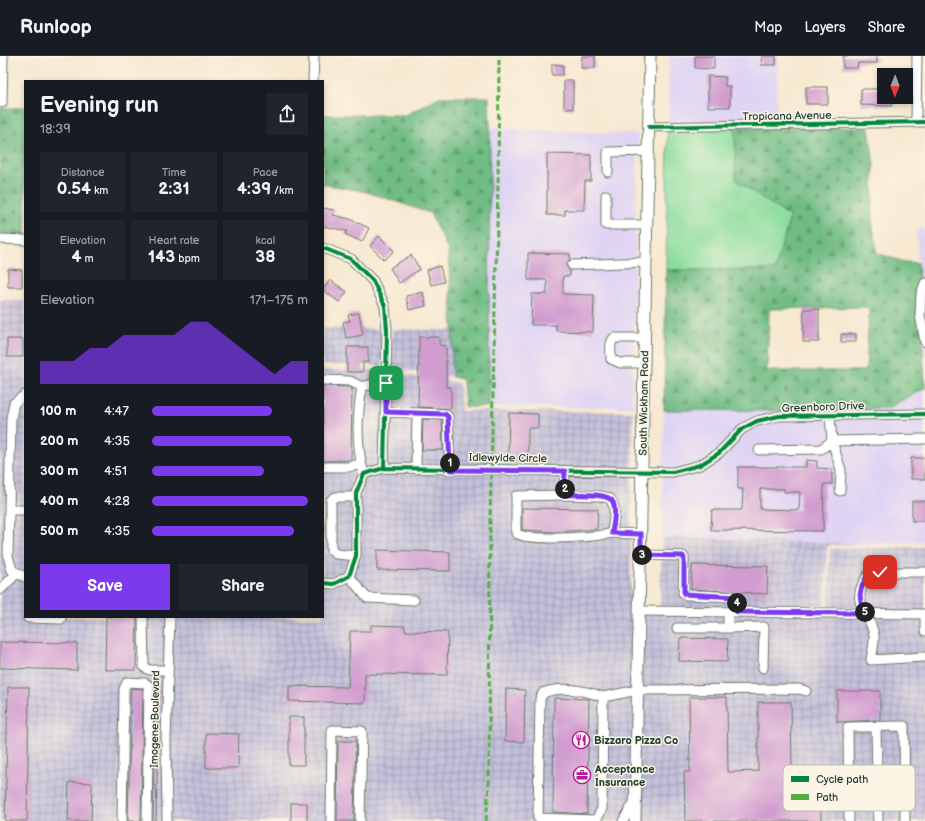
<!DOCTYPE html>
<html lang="en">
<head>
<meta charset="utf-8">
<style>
	:root { --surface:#171b24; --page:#20242c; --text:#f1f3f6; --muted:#9ea1a6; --line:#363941; --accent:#7c3aed }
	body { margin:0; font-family:"Balsamiq Sans",sans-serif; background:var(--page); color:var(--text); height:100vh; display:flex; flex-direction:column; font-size:15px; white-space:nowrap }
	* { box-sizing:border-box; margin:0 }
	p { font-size:13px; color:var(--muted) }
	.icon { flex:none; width:22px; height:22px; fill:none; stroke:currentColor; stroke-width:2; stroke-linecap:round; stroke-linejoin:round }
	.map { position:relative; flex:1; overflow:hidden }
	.drawer { position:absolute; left:24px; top:24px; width:300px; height:538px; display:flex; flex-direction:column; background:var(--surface); border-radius:0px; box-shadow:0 2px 6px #0003 }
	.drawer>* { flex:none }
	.needle { width:26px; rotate:181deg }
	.buttons { position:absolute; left:877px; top:12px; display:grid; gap:8px }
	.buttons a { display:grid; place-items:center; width:36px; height:36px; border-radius:0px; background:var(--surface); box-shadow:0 2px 6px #0003; font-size:20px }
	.pin { position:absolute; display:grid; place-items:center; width:34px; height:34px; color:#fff; margin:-17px; border-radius:8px; box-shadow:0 2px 6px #0006 }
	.km { position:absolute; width:20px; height:20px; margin:-10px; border-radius:50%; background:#222; color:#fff; font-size:11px; line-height:20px; text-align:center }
	.round { display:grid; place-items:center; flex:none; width:42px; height:42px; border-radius:0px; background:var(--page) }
	.headline { display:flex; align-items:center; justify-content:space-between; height:68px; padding:0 16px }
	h1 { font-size:22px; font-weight:700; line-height:30px }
	.figures { display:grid; grid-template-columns:repeat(3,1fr); gap:6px; height:68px; padding:4px 16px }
	.figures div { display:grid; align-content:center; border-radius:0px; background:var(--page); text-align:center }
	.figures b { font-size:17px; font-weight:700 }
	.figures small { font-size:11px; font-weight:400 }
	.figures p { font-size:11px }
	.chart { height:112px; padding:8px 16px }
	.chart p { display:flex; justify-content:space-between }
	.chart svg { width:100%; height:72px; margin-top:4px; fill:var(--accent); opacity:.7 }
	.primary-button { display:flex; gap:8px; margin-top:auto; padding:8px 16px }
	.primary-button a { flex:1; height:46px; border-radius:0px; background:var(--accent); color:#fff; font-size:16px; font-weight:700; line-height:46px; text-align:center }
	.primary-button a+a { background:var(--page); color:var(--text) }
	ul { padding:0 16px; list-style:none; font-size:13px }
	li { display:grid; grid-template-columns:64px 48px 1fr; align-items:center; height:30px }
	li i { height:10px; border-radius:5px; background:var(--accent) }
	header { display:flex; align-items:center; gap:24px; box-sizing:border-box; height:56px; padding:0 20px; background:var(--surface); border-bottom:1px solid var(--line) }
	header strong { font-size:19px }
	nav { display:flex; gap:22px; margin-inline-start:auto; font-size:14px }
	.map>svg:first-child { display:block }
	.built { fill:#e0d4f4 }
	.industrial { fill:url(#industrial-grid) }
	.grass { fill:#8bdd9d; stroke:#558d68 }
	.forest { fill:url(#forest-firs); stroke:#487c5c; fill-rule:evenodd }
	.building { fill:#d19cd0; fill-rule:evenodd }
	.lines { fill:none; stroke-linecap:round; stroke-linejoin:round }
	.minor-casing { stroke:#6b796b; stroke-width:11 }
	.major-casing { stroke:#6b796b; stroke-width:13 }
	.minor { stroke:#fff; stroke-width:9 }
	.major { stroke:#fff; stroke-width:11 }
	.quiet { stroke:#52ad45; stroke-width:3; stroke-dasharray:6 3; stroke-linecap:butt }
	.cycleway-casing { stroke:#fcf5e5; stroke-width:6 }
	.cycleway { stroke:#00873e; stroke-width:4 }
	.route-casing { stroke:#fff; stroke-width:8 }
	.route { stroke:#7c3aed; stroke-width:5 }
	.labels { text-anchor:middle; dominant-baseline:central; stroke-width:3; stroke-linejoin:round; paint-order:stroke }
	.street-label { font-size:11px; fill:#1f3d34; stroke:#fcf5e5 }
	.poi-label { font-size:11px; font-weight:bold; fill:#1f3d34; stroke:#fcf5e5; text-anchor:start }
	.key { fill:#fcf5e5; stroke:#babeb0; stroke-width:1 }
	.key-label { font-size:11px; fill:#1f3d34 }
</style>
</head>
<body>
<header>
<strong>Runloop</strong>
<nav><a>Map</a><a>Layers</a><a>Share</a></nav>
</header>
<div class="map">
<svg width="925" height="765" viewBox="0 0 925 765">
	<defs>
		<pattern id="industrial-grid" width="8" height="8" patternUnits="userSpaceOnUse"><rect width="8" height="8" fill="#c4c0db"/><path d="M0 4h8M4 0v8" fill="none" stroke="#9f9db2"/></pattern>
		<pattern id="forest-firs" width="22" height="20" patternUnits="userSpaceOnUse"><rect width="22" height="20" fill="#70bc84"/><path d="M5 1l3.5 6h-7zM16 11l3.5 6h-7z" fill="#5b9a6d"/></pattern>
	</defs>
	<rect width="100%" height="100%" fill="#fcf5e5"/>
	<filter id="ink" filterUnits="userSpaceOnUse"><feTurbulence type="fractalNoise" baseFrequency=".025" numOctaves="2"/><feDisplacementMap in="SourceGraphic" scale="8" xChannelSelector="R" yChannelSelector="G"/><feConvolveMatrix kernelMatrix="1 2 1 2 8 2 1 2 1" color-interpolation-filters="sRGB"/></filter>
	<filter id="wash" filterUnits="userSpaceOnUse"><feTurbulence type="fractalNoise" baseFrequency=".012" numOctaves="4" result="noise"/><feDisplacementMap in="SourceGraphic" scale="16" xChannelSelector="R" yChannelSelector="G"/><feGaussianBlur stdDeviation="0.9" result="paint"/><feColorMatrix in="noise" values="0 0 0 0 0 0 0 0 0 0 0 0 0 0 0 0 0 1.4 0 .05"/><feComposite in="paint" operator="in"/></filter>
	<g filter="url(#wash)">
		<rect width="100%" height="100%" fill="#f7e8d0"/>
		<path class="built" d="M669 0H778L776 71H668Z
			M490 72 638 78 632 351H489Z
			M925 171V486L863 488 662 481 664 354 800 355 888 352 925 332 916 174Z"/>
		<path class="industrial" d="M0 244 25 245V561H323V314H369L459 327 461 355 633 356 630 557 828 554 830 493 925 491V765H0Z
			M323 272 382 273V311L369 309H323Z
			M392 273 453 274 452 321 391 312Z
			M662 481 863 488 830 489 827 491 825 549 660 552Z"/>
		<path class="grass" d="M668 71H735L736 124 790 161 775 214H666Z"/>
		<path class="forest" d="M439 41H489L490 72 489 351H465L463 325 460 322 452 321 453 274 448 194 430 157 367 136 323 128V59H406Z
			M25 51V178H0V53Z
			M735 71 869 72 874 109 872 165 877 197 904 206 918 207 925 332 888 352 800 355 664 354 666 214H775L790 161 736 124ZM869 251 866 315H767L769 253Z"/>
		<g id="blocks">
			<path class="building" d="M582 0H595V12H581Z
				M695 0H714V13L695 12Z
				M762 0H776V9H761Z
				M843 0H877V7H858L857 12H843Z
				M552 8 563 9V19H552Z
				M708 20 726 21 725 30H730V51H708Z
				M564 24H573V53L564 52Z
				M806 31H828V48H806Z
				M861 33H884V41H892V50L861 49Z
				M547 98 591 99V125H585L584 154H565V159H547Z
				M323 152 334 154 333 159 350 163 369 172 362 186 345 178 347 175 323 170Z
				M379 180 394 195 384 204 370 190Z
				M528 197 570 198V203L566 209 570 215V220H563V238L594 239 593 276 556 275V269H531L532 238H547V224H528Z
				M411 199 420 213 399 227 390 212Z
				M440 210 444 226 431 229 427 214Z
				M8 213 22 214V231H8Z
				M330 224 347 236 339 246 323 234Z
				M423 236 426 250 409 254 406 240Z
				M804 253H819V286H803Z
				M359 257 363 279 346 282 343 266 350 265 348 259Z
				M841 278H856V286H841Z
				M419 281H439V289L446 290V331H451V353L418 351Z
				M7 283H23V301H7Z
				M347 291H368V306H363V316H347Z
				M323 330 348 331 352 333 351 404 323 405Z
				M509 357 538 358V372H528V402H508Z
				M423 363 442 364 443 394H422Z
				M911 402H925V423H911Z
				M806 404 817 405V412L832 413V428H824L823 475 711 474 712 454H742L743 433H738V411H806ZM760 433H784V436H800L799 454 760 453Z
				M912 445H925V465H912Z
				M522 452 598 453 597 473 554 476 524 474 522 473Z
				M377 494 450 496V515L377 514Z
				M692 509 768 510 767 538 691 533Z
				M106 561H137L136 614H105Z
				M371 569 405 570V575L448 576 447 619 365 618V647L289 645V630L348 631 350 575H371Z
				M680 582 728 583 727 606 679 605Z
				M0 586 77 587V614L0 612Z
				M8 631H29L27 765H5Z
				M155 631H159L156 765H153Z
				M131 632 143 633 141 765H128Z
				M506 633 525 634 524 686 505 685Z
				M837 635H880V664L837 666Z
				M689 641H727L728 716 758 715V646H791L792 715 820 714 821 765H685L684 716H690Z
				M554 642 589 643 587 758 553 756Z
				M289 661H304V709H289Z
				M206 677 239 678 238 712H206Z
				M338 685H356L354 765H337Z
				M69 726 92 727 91 765H68Z
				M291 747H307V765H291Z"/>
		</g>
	</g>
	<g filter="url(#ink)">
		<use href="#blocks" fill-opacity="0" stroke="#6b796b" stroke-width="1"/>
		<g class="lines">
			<defs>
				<path id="minor" d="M313 25 314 0
					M2 47 3 0
					M916 67 917 0
					M649 71 925 66
					M608 116V96L649 95
					M606 139V169H647
					M0 183 25 184
					M323 192 351 203 373 225 385 250 387 274 384 412
					M572 209 647 206
					M925 227 921 238 920 259 925 286
					M645 307H620L611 303C611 296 609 287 614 282H645
					M323 324 350 325 362 331
					M25 339 14 347 11 362 8 500 12 514 25 521
					M386 356 445 358 448 361 450 414
					M830 359 832 385 841 414 840 435
					M759 394 821 393 832 385 925 383
					M323 411H348L361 408
					M416 413 417 357
					M565 415 564 439 599 440 609 442C618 451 613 466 612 477L641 478
					M364 418C356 391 357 360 362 331L376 327H386
					M564 439 516 440V477C528 486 596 481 612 477
					M356 441H335L331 444V494L336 498 356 500
					M9 454H25
					M641 499 683 500 684 502 683 537 686 539 736 541 737 542V556
					M925 516H880L868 519C848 548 869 553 874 579 875 586 872 596 871 604L925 601
					M349 520 367 542 414 544
					M323 527 334 528 349 520 356 500V437L364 418 384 412 673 416 700 409 719 397 742 373 757 365 779 360 925 358
					M0 534 17 517
					M639 555 925 558
					M925 558V575
					M143 561 144 611 149 614H168
					M28 562 61 563V561
					M677 572H728V556
					M728 572 764 571 763 612
					M603 641C585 634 561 630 543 637L540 643 538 762 596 764 602 753 603 641 638 634 799 633 806 635
					M876 671 878 765
					M122 765 124 633 127 626 145 627 149 630 147 765
					M167 765 166 683 170 561
					M331 765 332 674 362 675 360 765
					M623 765 635 745
					M849 765 848 671 904 670 905 765"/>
				<path id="major" d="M635 765 650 0"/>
			</defs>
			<use href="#minor" class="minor-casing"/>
			<use href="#major" class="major-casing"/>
			<use href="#minor" class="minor"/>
			<use href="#major" class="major"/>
			<path class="quiet" d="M486 765 489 731 490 463 498 128 499 0"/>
			<defs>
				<path id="cycleway" d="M649 71 925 66
					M323 192 351 203 373 225 385 250 387 274 384 412
					M323 527 334 528 349 520 356 500V437L364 418 384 412 673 416 700 409 719 397 742 373 757 365 779 360 925 358"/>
			</defs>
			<use href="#cycleway" class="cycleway-casing"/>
			<use href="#cycleway" class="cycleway"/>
		</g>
	</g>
	<g class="lines" filter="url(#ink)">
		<defs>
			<path id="route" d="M386 327V356L445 358 448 361 450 414 565 415 564 439C575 439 608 436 613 446 617 454 613 469 612 477L641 478V499L683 500 684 502V538L736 541 737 542V556L866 557C857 543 859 533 868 519L880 516"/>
		</defs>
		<use href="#route" class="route-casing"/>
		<use href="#route" class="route"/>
	</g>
	<defs>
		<symbol id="restaurant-ring" viewBox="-11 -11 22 22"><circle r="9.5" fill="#fcf5e5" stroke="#b5179e" stroke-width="1.5"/><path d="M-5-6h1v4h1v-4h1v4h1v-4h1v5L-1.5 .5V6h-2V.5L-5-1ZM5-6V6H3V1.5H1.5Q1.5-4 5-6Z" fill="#b5179e"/></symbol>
		<symbol id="office-ring" viewBox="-11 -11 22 22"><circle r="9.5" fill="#fcf5e5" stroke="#b5179e" stroke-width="1.5"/><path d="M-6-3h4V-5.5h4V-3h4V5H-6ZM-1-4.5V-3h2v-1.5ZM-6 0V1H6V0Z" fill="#b5179e"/></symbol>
	</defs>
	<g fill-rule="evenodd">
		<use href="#restaurant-ring" x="571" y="674" width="20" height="20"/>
		<use href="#office-ring" x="572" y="709" width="20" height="20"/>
	</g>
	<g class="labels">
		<g class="street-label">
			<text transform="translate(787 60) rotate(-1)">Tropicana Avenue</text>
			<text transform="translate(644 347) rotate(-89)">South Wickham Road</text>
			<text transform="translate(823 351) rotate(-2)">Greenboro Drive</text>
			<text transform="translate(508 402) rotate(1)">Idlewylde Circle</text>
			<text transform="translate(155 663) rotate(-89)">Imogene Boulevard</text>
		</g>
		<g class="poi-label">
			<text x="594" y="684">Bizzaro Pizza Co</text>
			<text x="595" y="713">Acceptance<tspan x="595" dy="13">Insurance</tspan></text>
		</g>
	</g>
	<rect x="783" y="709" width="132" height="46" rx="6" class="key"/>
	<rect x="791" y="720" width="18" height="6" fill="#00873e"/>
	<rect x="791" y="738" width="18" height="6" fill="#52ad45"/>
	<g class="key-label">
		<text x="816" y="727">Cycle path</text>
		<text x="816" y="745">Path</text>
	</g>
</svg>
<div class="buttons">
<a><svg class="needle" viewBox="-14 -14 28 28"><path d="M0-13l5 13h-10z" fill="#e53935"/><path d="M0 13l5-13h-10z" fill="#9ea1a6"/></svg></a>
</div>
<div class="pin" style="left:386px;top:327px;background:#1e9e55"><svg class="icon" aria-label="arrive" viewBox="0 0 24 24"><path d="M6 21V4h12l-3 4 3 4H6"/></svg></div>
<div class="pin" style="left:880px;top:516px;background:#d93025"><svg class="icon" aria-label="check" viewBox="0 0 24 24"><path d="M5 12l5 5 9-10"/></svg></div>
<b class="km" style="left:450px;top:407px">1</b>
<b class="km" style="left:565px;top:433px">2</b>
<b class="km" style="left:642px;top:499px">3</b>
<b class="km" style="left:737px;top:547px">4</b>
<b class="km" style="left:865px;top:556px">5</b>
<section class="drawer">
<div class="headline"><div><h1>Evening run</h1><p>18:39</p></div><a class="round"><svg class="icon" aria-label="share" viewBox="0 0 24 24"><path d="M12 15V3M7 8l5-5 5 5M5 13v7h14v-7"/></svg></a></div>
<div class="figures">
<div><p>Distance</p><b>0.54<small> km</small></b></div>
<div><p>Time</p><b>2:31</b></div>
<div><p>Pace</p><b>4:39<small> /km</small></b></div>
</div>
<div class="figures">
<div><p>Elevation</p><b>4<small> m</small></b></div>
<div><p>Heart rate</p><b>143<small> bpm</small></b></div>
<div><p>kcal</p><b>38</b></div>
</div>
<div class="chart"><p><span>Elevation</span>171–175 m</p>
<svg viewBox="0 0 160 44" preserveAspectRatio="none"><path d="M0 44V30L10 30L20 30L30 22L40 22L50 14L60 14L70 14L80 14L90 6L100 6L110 14L120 22L130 30L140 38L150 30L160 30V44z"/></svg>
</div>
<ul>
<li><b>100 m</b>4:47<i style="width:77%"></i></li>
<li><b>200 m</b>4:35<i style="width:90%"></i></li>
<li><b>300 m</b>4:51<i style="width:72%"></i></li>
<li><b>400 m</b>4:28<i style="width:100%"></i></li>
<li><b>500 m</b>4:35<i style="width:91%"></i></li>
</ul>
<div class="primary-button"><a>Save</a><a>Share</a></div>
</section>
</div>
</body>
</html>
